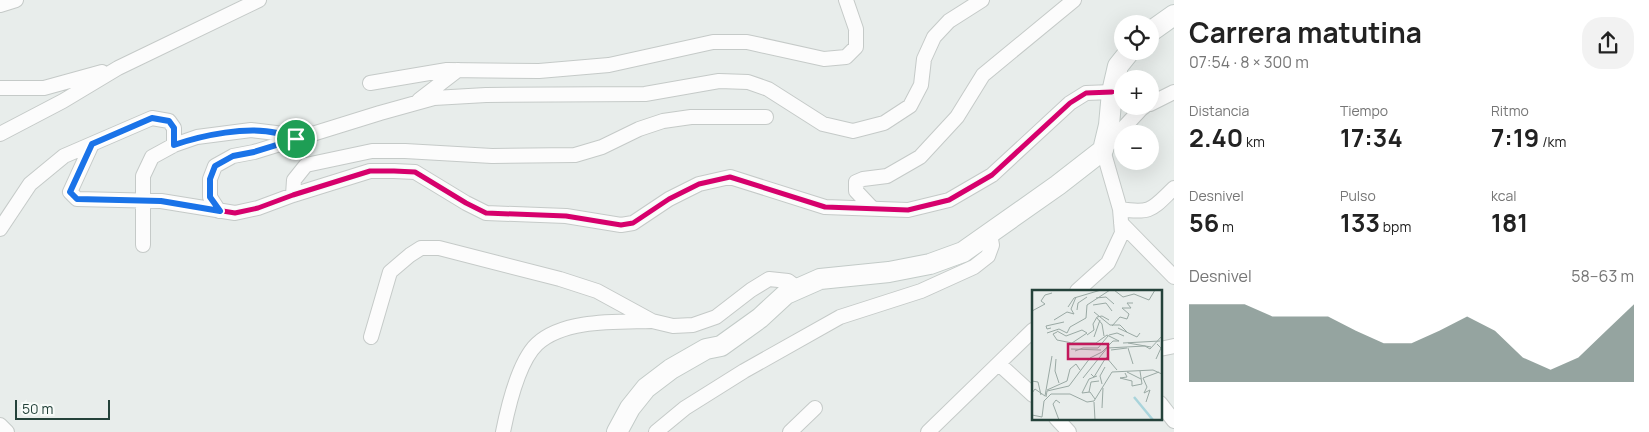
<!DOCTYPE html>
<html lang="es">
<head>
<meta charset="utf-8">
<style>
	:root { --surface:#fff; --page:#f2f2f2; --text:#222; --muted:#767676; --accent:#697e78 }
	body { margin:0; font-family:Manrope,sans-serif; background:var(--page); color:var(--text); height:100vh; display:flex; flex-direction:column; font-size:19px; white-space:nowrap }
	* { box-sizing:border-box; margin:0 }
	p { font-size:16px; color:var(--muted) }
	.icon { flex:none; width:28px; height:28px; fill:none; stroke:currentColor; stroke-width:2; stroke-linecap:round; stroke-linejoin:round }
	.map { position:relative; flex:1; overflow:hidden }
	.panel { display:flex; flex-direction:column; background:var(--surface); width:475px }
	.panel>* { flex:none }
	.fabs { position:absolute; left:1114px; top:15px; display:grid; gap:10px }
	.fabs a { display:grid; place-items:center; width:45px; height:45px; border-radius:50%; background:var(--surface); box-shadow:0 5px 20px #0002; font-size:25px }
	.scale { position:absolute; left:15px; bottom:12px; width:95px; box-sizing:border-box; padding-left:5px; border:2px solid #24423a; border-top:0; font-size:14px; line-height:18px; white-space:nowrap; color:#24423a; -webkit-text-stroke:4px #f7fbf9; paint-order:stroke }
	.pin { position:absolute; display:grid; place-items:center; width:42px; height:42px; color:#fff; margin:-21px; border:2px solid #fff; border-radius:50%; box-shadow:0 1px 5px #0007 }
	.round { display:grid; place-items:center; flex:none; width:52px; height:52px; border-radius:20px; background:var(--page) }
	.headline { display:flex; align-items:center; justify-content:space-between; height:85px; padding:0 15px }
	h1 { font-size:28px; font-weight:700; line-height:38px }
	.stats { display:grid; grid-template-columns:repeat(3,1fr); gap:8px; height:85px; padding:5px 15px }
	.stats div { display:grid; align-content:center }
	.stats b { font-size:25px; font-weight:700 }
	.stats small { font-size:14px; font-weight:400 }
	.stats p { font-size:14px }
	.chart { height:140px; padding:10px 15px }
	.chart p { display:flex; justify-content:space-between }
	.chart svg { width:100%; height:90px; margin-top:5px; fill:var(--accent); opacity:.7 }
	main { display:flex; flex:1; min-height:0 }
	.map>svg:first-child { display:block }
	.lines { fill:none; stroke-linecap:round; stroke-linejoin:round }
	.street-casing { stroke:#c5cac8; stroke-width:16 }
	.secondary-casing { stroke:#c3cbc8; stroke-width:22 }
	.street { stroke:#fcfcfc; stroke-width:14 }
	.secondary { stroke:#fcfcfc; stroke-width:20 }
	.cycleway-casing { stroke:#f7fbf9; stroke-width:8 }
	.cycleway { stroke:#d6006c; stroke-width:5 }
	.route-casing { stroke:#fff; stroke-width:10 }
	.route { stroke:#1a73e8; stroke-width:6 }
	.inset-river { fill:none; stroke:#a9d4db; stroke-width:2.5 }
	.inset-road { fill:none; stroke:#9aa9a4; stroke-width:1 }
	.view { fill:#c2185b; fill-opacity:0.15; stroke:#c2185b; stroke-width:2.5 }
	.inset-edge { fill:none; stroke:#24423a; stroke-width:2.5 }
</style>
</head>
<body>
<main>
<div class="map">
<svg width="1174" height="432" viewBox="0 0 1174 432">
	<rect width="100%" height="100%" fill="#e8edeb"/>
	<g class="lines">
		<defs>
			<path id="street" d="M0 5 16 0
				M370 83 447 70 539 71 609 65 713 42H747L824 59 846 57 856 47V29L846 0
				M0 88H44L102 72
				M419 100 458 70
				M1150 104 1174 92
				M0 134 63 101 118 68 259 0
				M92 144 70 192 77 199 161 201 235 213 258 208 293 195 370 171H394L415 172 466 203 486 213 566 216 621 225 633 223 669 199 699 184 730 177 825 207 908 210 949 200 992 175 1070 103 1086 93 1112 92
				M293 195 294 180 306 165 372 151H405L492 156 575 155 602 147 639 129 663 121 691 117H766
				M872 208 856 191V182L863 179 887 176 920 157 957 117 983 75 1074 0
				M1120 209C1152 214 1152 209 1174 188
				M219 211 210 197V179L215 166 233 156 254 152 380 113 434 98 486 95 645 94 719 81 748 82 768 89 823 124 853 131 884 123 910 106 921 85 924 59 934 37 949 21 982 0
				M1121 223 1174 277
				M0 229 30 184 64 156 152 118 169 121 174 128V145
				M143 245V176L152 157 174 145 197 137 251 130 276 133 296 139
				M1077 291 1108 263 1122 233 1120 209 1103 150 1141 109 1145 106
				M371 337 390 272 410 255 421 248H439L560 279 597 291 652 321 673 326 693 325 716 317 751 290 769 279 788 281 799 289
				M1160 349 1174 346
				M999 364 1033 395
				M1160 403 1174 421
				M1056 418 1069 432
				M0 425 7 432
				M503 432C508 407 518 362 537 344 564 319 617 322 651 321
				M656 432 685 408 744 371 840 317 921 291 974 267 988 256 992 245 990 234
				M790 432 815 408
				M928 432 1033 330"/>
			<path id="secondary" d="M1150 32 1174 15
				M617 432 630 408 646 388 671 369 706 349 721 346 760 318 786 294 820 279 889 272 930 264 963 252 1058 185 1103 150 1109 125 1112 92 1118 66 1130 51"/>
		</defs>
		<use href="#street" class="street-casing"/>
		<use href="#secondary" class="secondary-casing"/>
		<use href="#street" class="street"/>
		<use href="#secondary" class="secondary"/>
		<defs>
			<path id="cycleway" d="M92 144 70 192 77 199 161 201 235 213 258 208 293 195 370 171H394L415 172 466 203 486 213 566 216 621 225 633 223 669 199 699 184 730 177 825 207 908 210 949 200 992 175 1070 103 1086 93 1112 92"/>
		</defs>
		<use href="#cycleway" class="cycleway-casing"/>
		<use href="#cycleway" class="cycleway"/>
	</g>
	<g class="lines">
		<defs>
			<path id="route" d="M152 118 169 121 174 128V145C203 135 247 126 277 133 284 135 290 137 296 139L254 152 233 156 215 166 210 179V197L220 211 161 201 77 199 70 192 92 144Z"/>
		</defs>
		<use href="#route" class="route-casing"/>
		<use href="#route" class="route"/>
	</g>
	<g transform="translate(1032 290)">
		<rect width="130" height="130" fill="#e8edeb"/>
		<path class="inset-river" d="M102 107 121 130"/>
		<path class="inset-road" d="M82 0 91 7 102 4 117 10 123 0M130 3V20M64 8 74 7 82 14M61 15 74 13 80 21M36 17 42 8 69 0M45 20 46 13 55 7M0 21 13 14 9 11 13 5 20 3M62 22 78 35H88L96 43M65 28 70 34 72 46M22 30 35 22 42 24 39 19 44 7M80 36 88 27 95 29 97 24 90 18H99L95 13H101M19 38 15 39 14 36 32 32M86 38 105 47 108 43M25 42 21 44 25 50 40 53M15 43 27 39 35 43 38 37 54 28 55 15 78 0M55 45 62 40 61 34 65 27 70 26 77 30M77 45 85 43 92 46M62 47 68 30M91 53 128 51M96 53 119 57M96 58 101 74M39 59 69 60M79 60 95 58M43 61 51 58H66L76 46M74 67 85 80M24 69 23 81 27 93M124 69 129 58 125 54M95 82 109 89M93 83 95 87 88 88 100 91V96L110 94 108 81M59 84 62 87 73 69M51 88 75 58 113 56 118 59 130 46M0 91 6 92 9 105M70 94 68 86 73 77M15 100 35 91 38 79 44 74 48 80M57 102 59 92 67 91M0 103 3 99 13 106 20 66M50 103 57 89 65 86M50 103 58 102 63 109M14 107 15 101 37 96 58 68 70 62 81 51H87L75 45 64 53H40L55 43 50 40 34 46 25 41M62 112 63 130M114 112 118 100 112 103 115 97 111 88 127 82M70 118 71 98M0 125 10 127 12 111 19 104H38L55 112 62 111 80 82 121 80 130 84M27 130 21 114 24 110 28 113"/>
		<path class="view" d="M36 54H76V69H36Z"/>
		<rect width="130" height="130" class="inset-edge"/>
	</g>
</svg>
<div class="fabs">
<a><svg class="icon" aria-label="locate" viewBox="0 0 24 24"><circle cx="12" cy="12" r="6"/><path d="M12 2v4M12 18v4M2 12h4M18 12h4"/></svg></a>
<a>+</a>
<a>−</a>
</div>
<div class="scale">50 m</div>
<div class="pin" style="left:296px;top:139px;background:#1e9e55"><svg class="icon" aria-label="arrive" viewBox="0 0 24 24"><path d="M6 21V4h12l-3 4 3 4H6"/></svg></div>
</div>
<section class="panel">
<div class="headline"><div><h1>Carrera matutina</h1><p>07:54 · 8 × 300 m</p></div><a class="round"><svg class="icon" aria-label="share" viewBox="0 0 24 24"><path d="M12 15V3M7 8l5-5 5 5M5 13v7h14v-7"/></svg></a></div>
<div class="stats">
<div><p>Distancia</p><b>2.40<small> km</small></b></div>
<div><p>Tiempo</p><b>17:34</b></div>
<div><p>Ritmo</p><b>7:19<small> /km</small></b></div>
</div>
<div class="stats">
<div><p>Desnivel</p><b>56<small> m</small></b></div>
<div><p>Pulso</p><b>133<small> bpm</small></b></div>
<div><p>kcal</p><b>181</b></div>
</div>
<div class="chart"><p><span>Desnivel</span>58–63 m</p>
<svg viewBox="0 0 160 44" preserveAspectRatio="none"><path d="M0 44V6L10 6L20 6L30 12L40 12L50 12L60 19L70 25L80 25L90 19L100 12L110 19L120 32L130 38L140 32L150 19L160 6V44z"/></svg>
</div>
</section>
</main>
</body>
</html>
